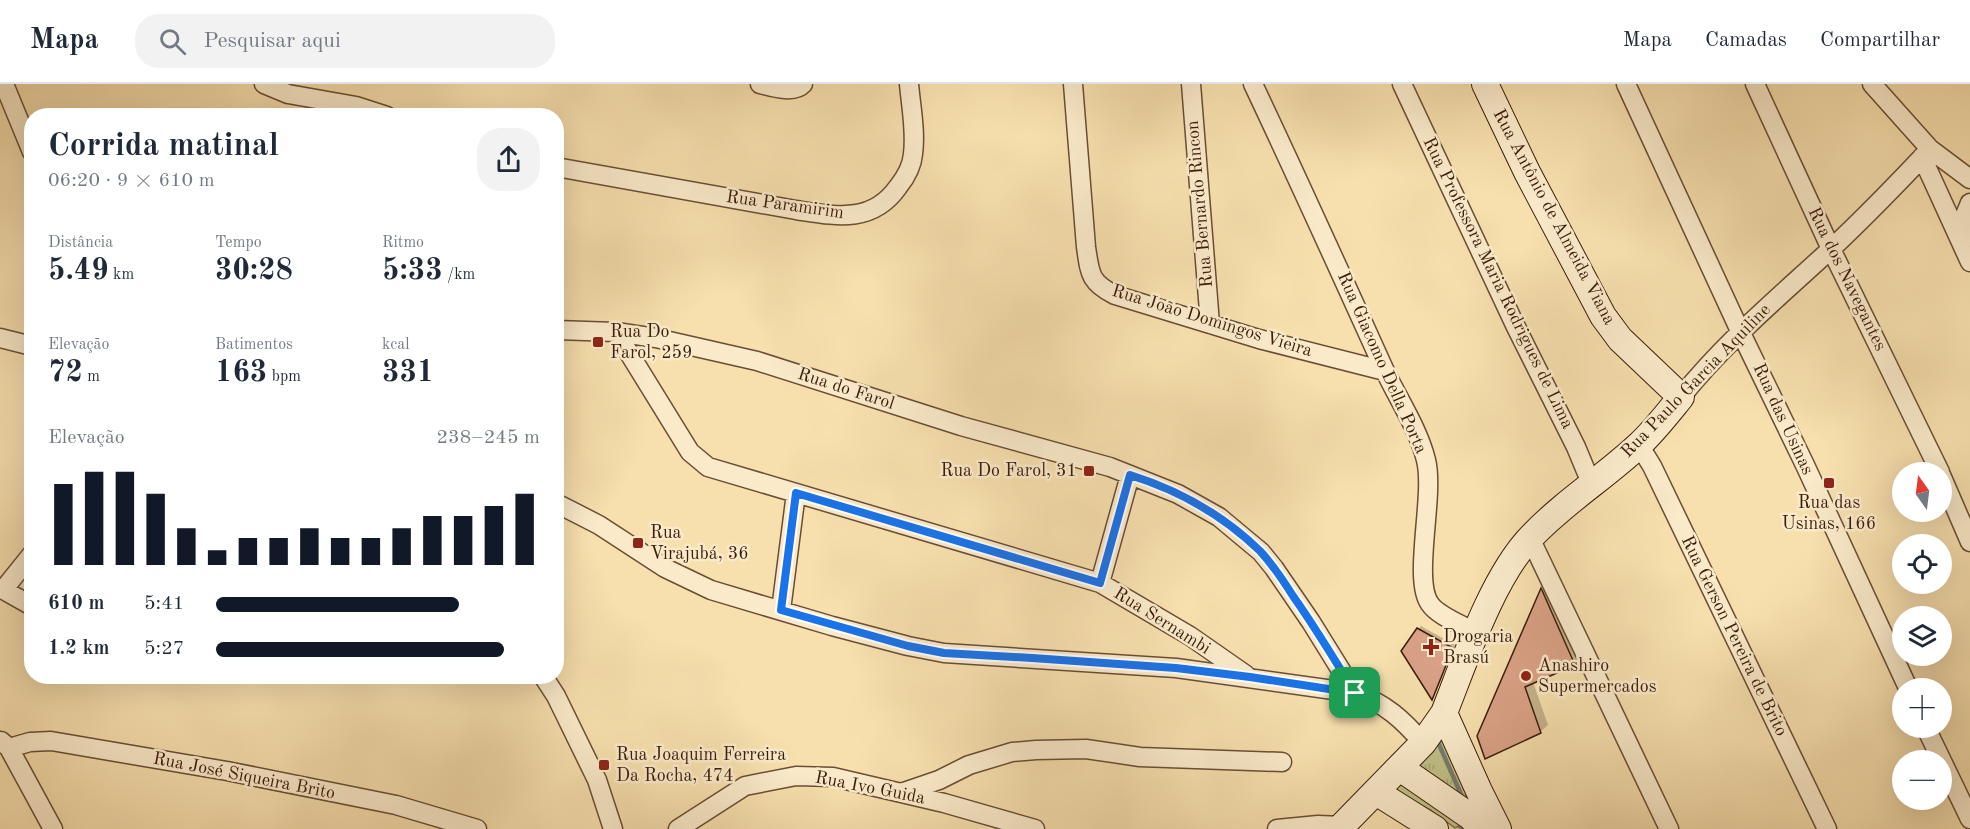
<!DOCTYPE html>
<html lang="pt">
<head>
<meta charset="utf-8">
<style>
	:root { --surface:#fff; --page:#f2f2f3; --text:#1f2937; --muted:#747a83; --line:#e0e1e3; --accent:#111827 }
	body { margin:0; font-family:"Old Standard TT",serif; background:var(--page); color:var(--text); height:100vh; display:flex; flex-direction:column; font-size:22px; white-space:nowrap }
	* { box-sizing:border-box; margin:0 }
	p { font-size:20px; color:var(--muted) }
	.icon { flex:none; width:33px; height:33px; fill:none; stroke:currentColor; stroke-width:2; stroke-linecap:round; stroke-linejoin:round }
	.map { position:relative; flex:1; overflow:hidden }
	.side { position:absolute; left:24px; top:24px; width:540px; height:576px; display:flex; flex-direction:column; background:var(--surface); border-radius:24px; box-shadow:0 6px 24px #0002 }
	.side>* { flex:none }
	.needle { width:39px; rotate:346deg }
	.fabs { position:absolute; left:1892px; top:378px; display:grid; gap:12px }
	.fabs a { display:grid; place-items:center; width:60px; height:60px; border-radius:50%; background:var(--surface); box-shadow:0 6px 24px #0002; font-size:30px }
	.pin { position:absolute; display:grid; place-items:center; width:51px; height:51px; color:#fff; margin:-26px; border-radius:12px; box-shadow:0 3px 9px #0006 }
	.round { display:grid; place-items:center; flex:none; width:63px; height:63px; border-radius:24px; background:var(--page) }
	.summary { display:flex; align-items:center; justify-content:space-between; height:102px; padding:0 24px }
	h1 { font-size:33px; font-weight:600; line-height:45px }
	.metrics { display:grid; grid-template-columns:repeat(3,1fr); gap:9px; height:102px; padding:6px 24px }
	.metrics div { display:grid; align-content:center }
	.metrics b { font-size:30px; font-weight:600 }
	.metrics small { font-size:16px; font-weight:400 }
	.metrics p { font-size:16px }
	.chart { height:168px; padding:12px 24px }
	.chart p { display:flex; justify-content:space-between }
	.chart svg { width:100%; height:108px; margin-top:6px; stroke:var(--accent); stroke-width:6 }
	ul { padding:0 24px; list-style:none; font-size:20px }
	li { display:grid; grid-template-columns:96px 72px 1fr; align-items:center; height:45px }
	li i { height:15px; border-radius:8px; background:var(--accent) }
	header { display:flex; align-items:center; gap:36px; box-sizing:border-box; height:84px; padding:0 30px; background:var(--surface); border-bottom:2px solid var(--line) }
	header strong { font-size:28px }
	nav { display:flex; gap:33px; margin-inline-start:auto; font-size:21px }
	.search { width:420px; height:54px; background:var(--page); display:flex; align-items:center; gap:15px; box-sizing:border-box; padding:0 21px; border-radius:24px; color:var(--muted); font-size:22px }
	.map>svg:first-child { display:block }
	.grass { fill:url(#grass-tufts); stroke:#7e6e4a; stroke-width:1.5 }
	.shadow { fill:#0003 }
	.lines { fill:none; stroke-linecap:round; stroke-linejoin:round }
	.stream { stroke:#777b70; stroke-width:4.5 }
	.building { fill:#daa186; stroke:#3a1c0b; stroke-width:1.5 }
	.street-casing { stroke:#694d34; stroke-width:21 }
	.secondary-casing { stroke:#3a1c0b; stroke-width:28 }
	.street { stroke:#faeaca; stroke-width:18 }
	.secondary { stroke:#faeaca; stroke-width:26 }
	.route-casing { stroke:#fff; stroke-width:12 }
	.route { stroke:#1a73e8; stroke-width:8 }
	.poi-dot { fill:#8f2418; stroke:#faeaca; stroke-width:2 }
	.labels { text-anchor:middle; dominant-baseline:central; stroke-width:5; stroke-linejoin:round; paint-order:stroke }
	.street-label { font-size:18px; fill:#3a1c0b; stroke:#faeaca }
	.poi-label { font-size:18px; fill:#3a1c0b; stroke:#faeaca; text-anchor:start }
</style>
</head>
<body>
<header>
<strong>Mapa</strong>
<div class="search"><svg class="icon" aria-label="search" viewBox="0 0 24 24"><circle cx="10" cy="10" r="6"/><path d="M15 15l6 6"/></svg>Pesquisar aqui</div>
<nav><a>Mapa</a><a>Camadas</a><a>Compartilhar</a></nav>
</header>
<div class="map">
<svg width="1970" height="745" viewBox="0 0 1970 745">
	<defs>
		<pattern id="grass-tufts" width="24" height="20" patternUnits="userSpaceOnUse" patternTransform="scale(1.5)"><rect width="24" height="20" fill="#c1c188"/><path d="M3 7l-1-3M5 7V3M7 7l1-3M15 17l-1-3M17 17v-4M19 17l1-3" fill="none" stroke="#a7a574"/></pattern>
	</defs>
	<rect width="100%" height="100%" fill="#f7dfae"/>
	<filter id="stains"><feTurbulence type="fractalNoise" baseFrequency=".00333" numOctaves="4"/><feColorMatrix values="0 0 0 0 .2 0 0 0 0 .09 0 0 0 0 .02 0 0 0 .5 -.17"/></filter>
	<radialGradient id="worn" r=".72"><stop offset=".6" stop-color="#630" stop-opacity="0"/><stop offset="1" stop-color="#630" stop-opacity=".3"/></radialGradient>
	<path class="grass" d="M1438 647 1481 727 1465 729 1460 742 1455 744 1430 726 1387 703Z"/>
	<path class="shadow" d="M1549 500 1581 572 1574 580 1533 598 1548 641 1540 648 1486 673 1541 508Z
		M1421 542 1455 561 1432 614 1418 545Z"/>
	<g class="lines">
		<path class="stream" d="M1437 656 1464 717
			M1460 742 1463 745"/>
	</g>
	<path class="building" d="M1541 504 1575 581 1525 603 1541 649 1485 675 1477 652Z
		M1417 544 1453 564 1432 616 1401 567Z"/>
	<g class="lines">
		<defs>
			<path id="street" d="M4 0 32 68
				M264 0 288 10 356 22 387 32
				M760 0C772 3 794 10 803 0
				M1073 0 1086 163C1090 189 1089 198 1115 211L1259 255 1385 287
				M1191 0 1210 240
				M1253 0C1298 95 1341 190 1384 285 1398 315 1418 344 1426 376 1435 412 1412 496 1430 520 1438 532 1463 541 1476 549
				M1402 0 1515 241 1576 363 1591 399
				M1626 0 1740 247 1805 381 1908 604
				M1755 0 1831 165 1940 388
				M1872 0 1930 65 1970 95
				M1922 73 1970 178
				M556 83 796 126C836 132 872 140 898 103 906 93 912 83 913 70 916 47 911 23 909 0
				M1965 155 1963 136 1970 119
				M556 246 616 248 656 254 757 277 961 342 1110 383 1178 410 1219 433 1261 468 1274 484 1311 538 1355 609
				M616 248 690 368 708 383 1100 499 1190 552 1246 591
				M0 254 32 262
				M1681 313C1726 257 1779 213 1831 165 1865 133 1898 99 1930 65
				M1639 361 1652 382 1827 745
				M1941 391 1970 458
				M556 419 599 441 665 484 711 506 832 542 908 562 944 569 1176 584 1355 609C1385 619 1403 636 1423 659
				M1530 454 1669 745
				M1100 499 1130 391
				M0 504 32 522
				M3 506 32 470
				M781 526 796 409
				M543 592 556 612 597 696 613 745
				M1926 644 1970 735
				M1 657 9 664 53 745
				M9 664 30 658 51 657 227 687 396 721 477 745
				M901 709 939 696 969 681 1012 668 1036 666 1086 665 1140 673 1282 678
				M678 745 745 702 796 692 833 693 944 719 1035 745
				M1277 745 1318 741 1342 742"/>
			<path id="secondary" d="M1444 629 1479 707 1498 745
				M1400 684 1471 733 1481 745
				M1376 708 1435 745
				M1339 745 1423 659 1444 629C1465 576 1492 494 1531 453 1564 418 1605 393 1639 361 1655 346 1668 329 1681 313L1620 255 1603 232 1527 88 1485 0"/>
		</defs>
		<use href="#street" class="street-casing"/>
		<use href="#secondary" class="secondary-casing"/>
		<use href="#street" class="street"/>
		<use href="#secondary" class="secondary"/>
	</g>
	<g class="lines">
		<defs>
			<path id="route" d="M1130 391C1178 406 1224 432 1260 467 1273 481 1283 496 1293 512 1315 543 1335 576 1355 609L1250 593 1176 584 1032 574 944 569 908 562 781 526 796 409 1100 499Z"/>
		</defs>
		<use href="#route" class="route-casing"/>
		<use href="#route" class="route"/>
	</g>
	<g class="poi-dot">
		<rect x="592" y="252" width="12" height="12" rx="3"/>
		<rect x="1083" y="381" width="12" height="12" rx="3"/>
		<rect x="1823" y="393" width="12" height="12" rx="3"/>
		<rect x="632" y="453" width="12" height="12" rx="3"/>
		<path d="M1428 554h6v6h6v6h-6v6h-6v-6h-6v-6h6z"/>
		<circle cx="1526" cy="592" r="6"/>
		<rect x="598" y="675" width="12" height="12" rx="3"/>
	</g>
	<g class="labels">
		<g class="street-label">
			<text transform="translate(1200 120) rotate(-95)">Rua Bernardo Rincon</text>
			<text transform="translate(785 121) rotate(8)">Rua Paramirim</text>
			<text transform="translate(1554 133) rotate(62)">Rua Antônio de Almeida Viana</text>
			<text transform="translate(1847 195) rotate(64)">Rua dos Navegantes</text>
			<text transform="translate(1498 199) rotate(64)">Rua Professora Maria Rodrigues de Lima</text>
			<text transform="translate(1212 237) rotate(17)">Rua João Domingos Vieira</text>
			<text transform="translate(1382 279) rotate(66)">Rua Giacomo Della Porta</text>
			<text transform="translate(1696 297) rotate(-46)">Rua Paulo Garcia Aquiline</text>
			<text transform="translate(846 305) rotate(18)">Rua do Farol</text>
			<text transform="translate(1783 335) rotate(65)">Rua das Usinas</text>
			<text transform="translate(1162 537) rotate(32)">Rua Sernambi</text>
			<text transform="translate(1734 552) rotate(64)">Rua Gerson Pereira de Brito</text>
			<text transform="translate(244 692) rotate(11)">Rua José Siqueira Brito</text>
			<text transform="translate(870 704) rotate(11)">Rua Ivo Guida</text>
		</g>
		<g class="poi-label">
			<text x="610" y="248">Rua Do<tspan x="610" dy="21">Farol, 259</tspan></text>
			<text x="1077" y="387" text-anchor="end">Rua Do Farol, 31</text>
			<text x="1829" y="419" text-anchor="middle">Rua das<tspan x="1829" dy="21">Usinas, 166</tspan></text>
			<text x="650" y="449">Rua<tspan x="650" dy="21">Virajubá, 36</tspan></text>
			<text x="1443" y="553">Drogaria<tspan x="1443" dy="21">Brasú</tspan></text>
			<text x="1538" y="582">Anashiro<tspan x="1538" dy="21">Supermercados</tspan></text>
			<text x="616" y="671">Rua Joaquim Ferreira<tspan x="616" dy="21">Da Rocha, 474</tspan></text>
		</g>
	</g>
	<rect width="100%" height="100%" filter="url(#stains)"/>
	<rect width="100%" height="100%" fill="url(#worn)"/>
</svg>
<div class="fabs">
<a><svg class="needle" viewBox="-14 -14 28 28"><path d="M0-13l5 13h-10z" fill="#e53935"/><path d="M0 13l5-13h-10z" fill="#747a83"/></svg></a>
<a><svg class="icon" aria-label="locate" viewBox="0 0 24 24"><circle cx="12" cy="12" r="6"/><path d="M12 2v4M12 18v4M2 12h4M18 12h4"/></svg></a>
<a><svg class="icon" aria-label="layers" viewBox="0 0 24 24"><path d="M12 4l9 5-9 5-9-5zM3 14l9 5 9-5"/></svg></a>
<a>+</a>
<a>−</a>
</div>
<div class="pin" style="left:1355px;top:609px;background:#1e9e55"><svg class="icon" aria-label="arrive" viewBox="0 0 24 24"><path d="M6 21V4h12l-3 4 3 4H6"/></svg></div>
<section class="side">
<div class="summary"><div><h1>Corrida matinal</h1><p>06:20 · 9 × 610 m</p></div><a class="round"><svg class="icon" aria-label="share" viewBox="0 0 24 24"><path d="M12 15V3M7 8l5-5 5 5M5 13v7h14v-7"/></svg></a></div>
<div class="metrics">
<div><p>Distância</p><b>5.49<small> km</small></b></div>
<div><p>Tempo</p><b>30:28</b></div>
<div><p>Ritmo</p><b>5:33<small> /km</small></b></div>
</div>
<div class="metrics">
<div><p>Elevação</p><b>72<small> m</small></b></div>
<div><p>Batimentos</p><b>163<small> bpm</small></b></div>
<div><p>kcal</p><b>331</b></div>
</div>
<div class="chart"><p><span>Elevação</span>238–245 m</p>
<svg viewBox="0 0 160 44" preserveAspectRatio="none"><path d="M5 44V11M15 44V6M25 44V6M35 44V15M45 44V29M55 44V38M65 44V33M75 44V33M85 44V29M95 44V33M105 44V33M115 44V29M125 44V24M135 44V24M145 44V20M155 44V15"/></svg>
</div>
<ul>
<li><b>610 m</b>5:41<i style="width:75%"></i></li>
<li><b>1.2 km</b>5:27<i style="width:89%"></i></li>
</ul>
</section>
</div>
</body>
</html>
